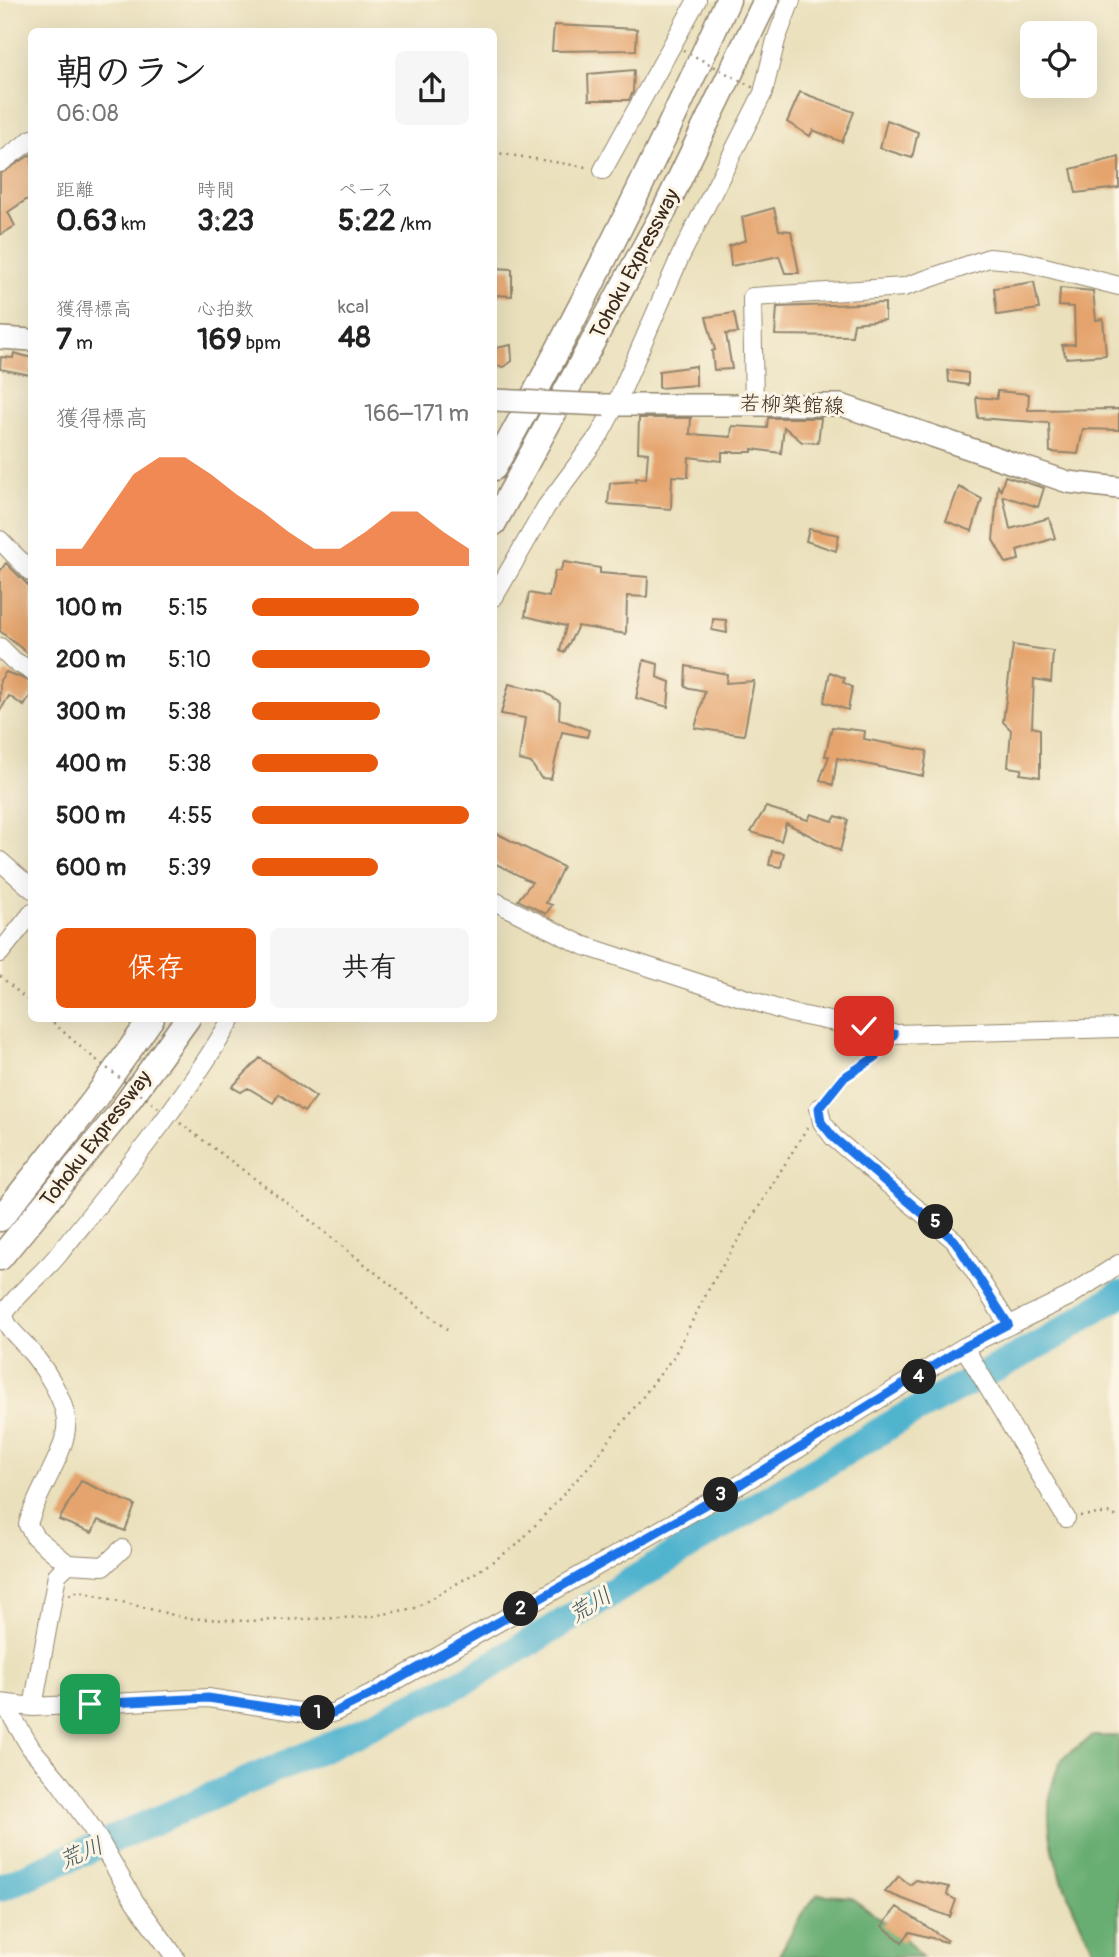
<!DOCTYPE html>
<html lang="ja">
<head>
<meta charset="utf-8">
<style>
	:root { --surface:#fff; --page:#f6f6f6; --text:#222; --muted:#767676; --accent:#ea580c }
	body { margin:0; font-family:Pangolin,"Klee One",sans-serif; background:var(--page); color:var(--text); height:100vh; display:flex; flex-direction:column; font-size:26px; white-space:nowrap }
	* { box-sizing:border-box; margin:0 }
	p { font-size:23px; color:var(--muted) }
	.icon { flex:none; width:38px; height:38px; fill:none; stroke:currentColor; stroke-width:2; stroke-linecap:round; stroke-linejoin:round }
	.map { position:relative; flex:1; overflow:hidden }
	.sheet { position:absolute; left:28px; top:28px; width:469px; height:994px; display:flex; flex-direction:column; background:var(--surface); border-radius:10px; box-shadow:0 7px 28px #0002 }
	.sheet>* { flex:none }
	.tools { position:absolute; left:1020px; top:21px; display:grid; gap:14px }
	.tools a { display:grid; place-items:center; width:77px; height:77px; border-radius:10px; background:var(--surface); box-shadow:0 7px 28px #0002; font-size:35px }
	.pin { position:absolute; display:grid; place-items:center; width:60px; height:60px; color:#fff; margin:-30px; border-radius:14px; box-shadow:0 4px 10px #0006 }
	.km { position:absolute; width:35px; height:35px; margin:-18px; border-radius:50%; background:#222; color:#fff; font-size:19px; line-height:35px; text-align:center }
	.round { display:grid; place-items:center; flex:none; width:74px; height:74px; border-radius:10px; background:var(--page) }
	.summary { display:flex; align-items:center; justify-content:space-between; height:119px; padding:0 28px }
	h1 { font-size:38px; font-weight:700; line-height:52px }
	.metrics { display:grid; grid-template-columns:repeat(3,1fr); gap:10px; height:119px; padding:7px 28px }
	.metrics div { display:grid; align-content:center }
	.metrics b { font-size:30px; font-weight:700 }
	.metrics small { font-size:19px; font-weight:400 }
	.metrics p { font-size:19px }
	.chart { height:196px; padding:14px 28px }
	.chart p { display:flex; justify-content:space-between }
	.chart svg { width:100%; height:126px; margin-top:7px; fill:var(--accent); opacity:.7 }
	.action { display:flex; gap:14px; margin-top:auto; padding:14px 28px }
	.action a { flex:1; height:80px; border-radius:10px; background:var(--accent); color:#fff; font-size:28px; font-weight:700; line-height:80px; text-align:center }
	.action a+a { background:var(--page); color:var(--text) }
	ul { padding:0 28px; list-style:none; font-size:23px }
	li { display:grid; grid-template-columns:112px 84px 1fr; align-items:center; height:52px }
	li i { height:18px; border-radius:9px; background:var(--accent) }
	.map>svg:first-child { display:block }
	.forest { fill:#68ad72; stroke:#526c48; stroke-width:2 }
	.lines { fill:none; stroke-linecap:round; stroke-linejoin:round }
	.river { stroke:#51b4cf; stroke-width:28 }
	.building { fill:#e5a46d }
	.minor-casing { stroke:#92856d; stroke-width:20 }
	.major-casing { stroke:#92856d; stroke-width:24 }
	.highway-casing { stroke:#92856d; stroke-width:27 }
	.path { stroke:#92856d; stroke-width:2.5; stroke-dasharray:2 5; stroke-linecap:butt }
	.minor { stroke:#fff; stroke-width:18 }
	.major { stroke:#fff; stroke-width:21 }
	.highway { stroke:#fff; stroke-width:24 }
	.major-bridge-casing { stroke:#92856d; stroke-width:24; stroke-linecap:butt }
	.path-bridge { stroke:#92856d; stroke-width:2.5; stroke-dasharray:2 5; stroke-linecap:butt }
	.major-bridge { stroke:#fff; stroke-width:21 }
	.route-casing { stroke:#fff; stroke-width:14 }
	.route { stroke:#1a73e8; stroke-width:9 }
	.labels { text-anchor:middle; dominant-baseline:central; stroke-width:6; stroke-linejoin:round; paint-order:stroke }
	.street-label { font-size:21px; fill:#3b2a1e; stroke:#fcf5e5 }
	.water-label { font-size:23px; font-style:italic; fill:#435a5c; stroke:#fcf5e5 }
</style>
</head>
<body>
<div class="map">
<svg width="1119" height="1957" viewBox="0 0 1119 1957">
	<rect width="100%" height="100%" fill="#fcf5e5"/>
	<filter id="ink" filterUnits="userSpaceOnUse"><feTurbulence type="fractalNoise" baseFrequency=".0143" numOctaves="2"/><feDisplacementMap in="SourceGraphic" scale="14" xChannelSelector="R" yChannelSelector="G"/><feConvolveMatrix kernelMatrix="1 2 1 2 8 2 1 2 1" color-interpolation-filters="sRGB"/></filter>
	<filter id="wash" filterUnits="userSpaceOnUse"><feTurbulence type="fractalNoise" baseFrequency=".00686" numOctaves="4" result="noise"/><feDisplacementMap in="SourceGraphic" scale="28" xChannelSelector="R" yChannelSelector="G"/><feGaussianBlur stdDeviation="1.57" result="paint"/><feColorMatrix in="noise" values="0 0 0 0 0 0 0 0 0 0 0 0 0 0 0 0 0 1.4 0 .05"/><feComposite in="paint" operator="in"/></filter>
	<g filter="url(#wash)">
		<rect width="100%" height="100%" fill="#eae0bc"/>
		<path class="forest" d="M1093 1736H1119V1957H1097C1069 1898 1029 1829 1060 1763 1065 1753 1084 1743 1093 1736Z
			M818 1894 850 1897 902 1935 922 1957H778L802 1913Z"/>
		<g class="lines">
			<path class="river" d="M0 1888 334 1743 467 1680 902 1418 1050 1339 1119 1294"/>
		</g>
		<g id="blocks">
			<path class="building" d="M554 25 637 29 636 50 552 51Z
				M634 70 633 92 629 100H589L588 74Z
				M800 92 854 112 842 142 813 130 810 136 787 122Z
				M887 120 918 132 912 158 880 148Z
				M32 154V196L8 212 15 226 0 235V174Z
				M1119 157V188L1076 193 1071 169Z
				M774 208 779 230 791 231 799 273H785L779 256 731 266 729 246 746 240 742 217Z
				M494 268 512 269V296L494 295Z
				M1034 282 1039 309 997 315 994 288Z
				M1060 288 1093 291 1096 320 1103 319 1106 355 1066 358 1062 345 1075 344 1074 307 1059 306Z
				M885 303V320L854 323 852 336 775 335 777 307Z
				M734 313 738 333 726 334 732 369 714 370 712 351 715 350 706 317Z
				M511 345 512 361 504 367 494 365 496 348Z
				M14 353 32 358 30 375 0 369 1 357 13 358Z
				M696 366V385L659 388V371Z
				M948 370 968 373V385L949 382Z
				M997 391 1029 394 1028 410 1119 409V430L1083 429 1078 454 1050 452 1049 423 978 418 976 397 997 399Z
				M639 418H691L690 434 731 437 732 426 767 428 768 418H821L818 443 802 442 784 427 781 453 752 449V452H722V461L689 457 688 477 672 476 671 509 608 504 610 483 636 481V478L646 479 648 453 638 452Z
				M1005 476 1044 488 1038 507 1003 496 1010 529 1049 518 1055 538 1017 550 1019 560 1006 563 993 540 998 486 1001 490Z
				M959 487 982 499 972 531 946 521Z
				M809 529 839 535 836 551 806 541Z
				M564 562 600 568V573L648 577 647 597 627 596 626 634 578 626 564 653 560 651 566 626 525 616 529 593 549 597 555 571H560Z
				M6 563 32 589V657L0 631V571Z
				M713 619 726 620 727 633 712 630Z
				M1013 645 1053 651 1051 682 1034 679 1032 727 1040 729V777L1020 774 1022 769 1008 767 1011 730 1003 722Z
				M644 660 658 664 657 677 670 682 668 707 636 698Z
				M686 666 727 674 726 683 754 681 744 735 695 728 705 691 685 687Z
				M6 672 32 682V693L24 706 9 696 0 711V680Z
				M830 672 845 678 843 682 852 687 848 710 824 702Z
				M509 684 543 691 560 702 559 719 589 730 587 737 562 732 551 779 541 778 531 763 519 760 525 718 501 714Z
				M832 727 865 731 864 739 927 751 923 776 837 758 833 785 820 780 829 756H825Z
				M766 807 808 820 811 814 833 821 836 816 848 820 840 851 786 823 781 841 751 832Z
				M494 832 563 867 546 903 552 905 546 914 518 900 532 882 494 863Z
				M772 851 784 853 781 867 769 865Z
				M260 1058 316 1097 304 1112 279 1094 273 1103 248 1088 241 1092 232 1087Z
				M81 1481 135 1505 125 1531 98 1520 92 1533 59 1520Z
				M899 1876 910 1885 916 1880 949 1887 947 1895 956 1900 950 1917 885 1892Z
				M897 1907 947 1940 946 1942 910 1932 902 1942 882 1926Z"/>
		</g>
	</g>
	<g filter="url(#ink)">
		<use href="#blocks" fill-opacity="0" stroke="#92856d" stroke-width="2"/>
		<g class="lines">
			<defs>
				<path id="minor" d="M0 163 32 139
					M603 170 697 0
					M754 404 752 297 904 287 989 258 1021 261 1119 286
					M0 540 32 573
					M494 597 546 507 600 434 616 404 680 257 763 93 776 40 791 0
					M0 647 14 661 32 671
					M0 861 32 889
					M494 901 582 945 790 1013 894 1034 1119 1028
					M0 953 32 913
					M819 1108 822 1122 834 1138 955 1241 1008 1324
					M1066 1518 964 1347 1068 1297 1119 1264
					M68 1564 35 1537 28 1525C35 1493 70 1449 66 1419 63 1395 43 1366 28 1348 18 1336 6 1329 4 1314 19 1291 41 1276 58 1255 119 1179 183 1103 232 1018
					M0 1703 33 1707 208 1698 306 1713H333L374 1693 741 1484 964 1347
					M5 1705 31 1748 58 1780 92 1828 135 1902 175 1957
					M33 1707 57 1575 68 1564 104 1566 122 1549"/>
				<path id="major" d="M0 338 32 340
					M605 405H841L1068 482 1119 488"/>
				<path id="highway" d="M494 468C579 315 656 159 728 0
					M494 523 664 211 766 0
					M0 1219 94 1100 152 1018
					M0 1258 118 1115 188 1018"/>
			</defs>
			<use href="#minor" class="minor-casing"/>
			<use href="#major" class="major-casing"/>
			<use href="#highway" class="highway-casing"/>
			<path class="path" d="M494 155 497 153 586 167
				M0 976 32 1004
				M48 1018 85 1051
				M828 1097C845 1075 866 1068 882 1048
				M180 1123 302 1214 451 1333
				M1080 1516 1110 1513 1119 1518
				M69 1595 79 1591 185 1618 246 1621 368 1617 415 1608 480 1570 517 1545 591 1464 674 1356 712 1283 807 1128"/>
			<use href="#minor" class="minor"/>
			<use href="#major" class="major"/>
			<use href="#highway" class="highway"/>
			<defs>
				<path id="major-bridge" d="M494 400 605 405"/>
			</defs>
			<use href="#major-bridge" class="major-bridge-casing"/>
			<path class="path-bridge" d="M683 50 754 88
				M85 1051 161 1110"/>
			<use href="#major-bridge" class="major-bridge"/>
		</g>
	</g>
	<g class="lines" filter="url(#ink)">
		<defs>
			<path id="route" d="M90 1704 208 1698 306 1713H333L374 1693 741 1484 964 1347 1008 1324 955 1241 834 1138 821 1122 819 1108 843 1078 874 1058 894 1034 864 1026"/>
		</defs>
		<use href="#route" class="route-casing"/>
		<use href="#route" class="route"/>
	</g>
	<g class="labels">
		<g class="street-label">
			<text transform="translate(635 264) rotate(-62)">Tohoku Expressway</text>
			<text transform="translate(792 405) rotate(2)">若柳築館線</text>
			<text transform="translate(96 1139) rotate(-52)">Tohoku Expressway</text>
		</g>
		<g class="water-label">
			<text transform="translate(590 1605) rotate(-31)">荒川</text>
			<text transform="translate(81 1853) rotate(-23)">荒川</text>
		</g>
	</g>
</svg>
<div class="tools">
<a><svg class="icon" aria-label="locate" viewBox="0 0 24 24"><circle cx="12" cy="12" r="6"/><path d="M12 2v4M12 18v4M2 12h4M18 12h4"/></svg></a>
</div>
<div class="pin" style="left:90px;top:1704px;background:#1e9e55"><svg class="icon" aria-label="arrive" viewBox="0 0 24 24"><path d="M6 21V4h12l-3 4 3 4H6"/></svg></div>
<div class="pin" style="left:864px;top:1026px;background:#d93025"><svg class="icon" aria-label="check" viewBox="0 0 24 24"><path d="M5 12l5 5 9-10"/></svg></div>
<b class="km" style="left:318px;top:1713px">1</b>
<b class="km" style="left:521px;top:1609px">2</b>
<b class="km" style="left:721px;top:1495px">3</b>
<b class="km" style="left:919px;top:1377px">4</b>
<b class="km" style="left:936px;top:1222px">5</b>
<section class="sheet">
<div class="summary"><div><h1>朝のラン</h1><p>06:08</p></div><a class="round"><svg class="icon" aria-label="share" viewBox="0 0 24 24"><path d="M12 15V3M7 8l5-5 5 5M5 13v7h14v-7"/></svg></a></div>
<div class="metrics">
<div><p>距離</p><b>0.63<small> km</small></b></div>
<div><p>時間</p><b>3:23</b></div>
<div><p>ペース</p><b>5:22<small> /km</small></b></div>
</div>
<div class="metrics">
<div><p>獲得標高</p><b>7<small> m</small></b></div>
<div><p>心拍数</p><b>169<small> bpm</small></b></div>
<div><p>kcal</p><b>48</b></div>
</div>
<div class="chart"><p><span>獲得標高</span>166–171 m</p>
<svg viewBox="0 0 160 44" preserveAspectRatio="none"><path d="M0 44V38L10 38L20 25L30 12L40 6L50 6L60 12L70 19L80 25L90 32L100 38L110 38L120 32L130 25L140 25L150 32L160 38V44z"/></svg>
</div>
<ul>
<li><b>100 m</b>5:15<i style="width:77%"></i></li>
<li><b>200 m</b>5:10<i style="width:82%"></i></li>
<li><b>300 m</b>5:38<i style="width:59%"></i></li>
<li><b>400 m</b>5:38<i style="width:58%"></i></li>
<li><b>500 m</b>4:55<i style="width:100%"></i></li>
<li><b>600 m</b>5:39<i style="width:58%"></i></li>
</ul>
<div class="action"><a>保存</a><a>共有</a></div>
</section>
</div>
</body>
</html>
